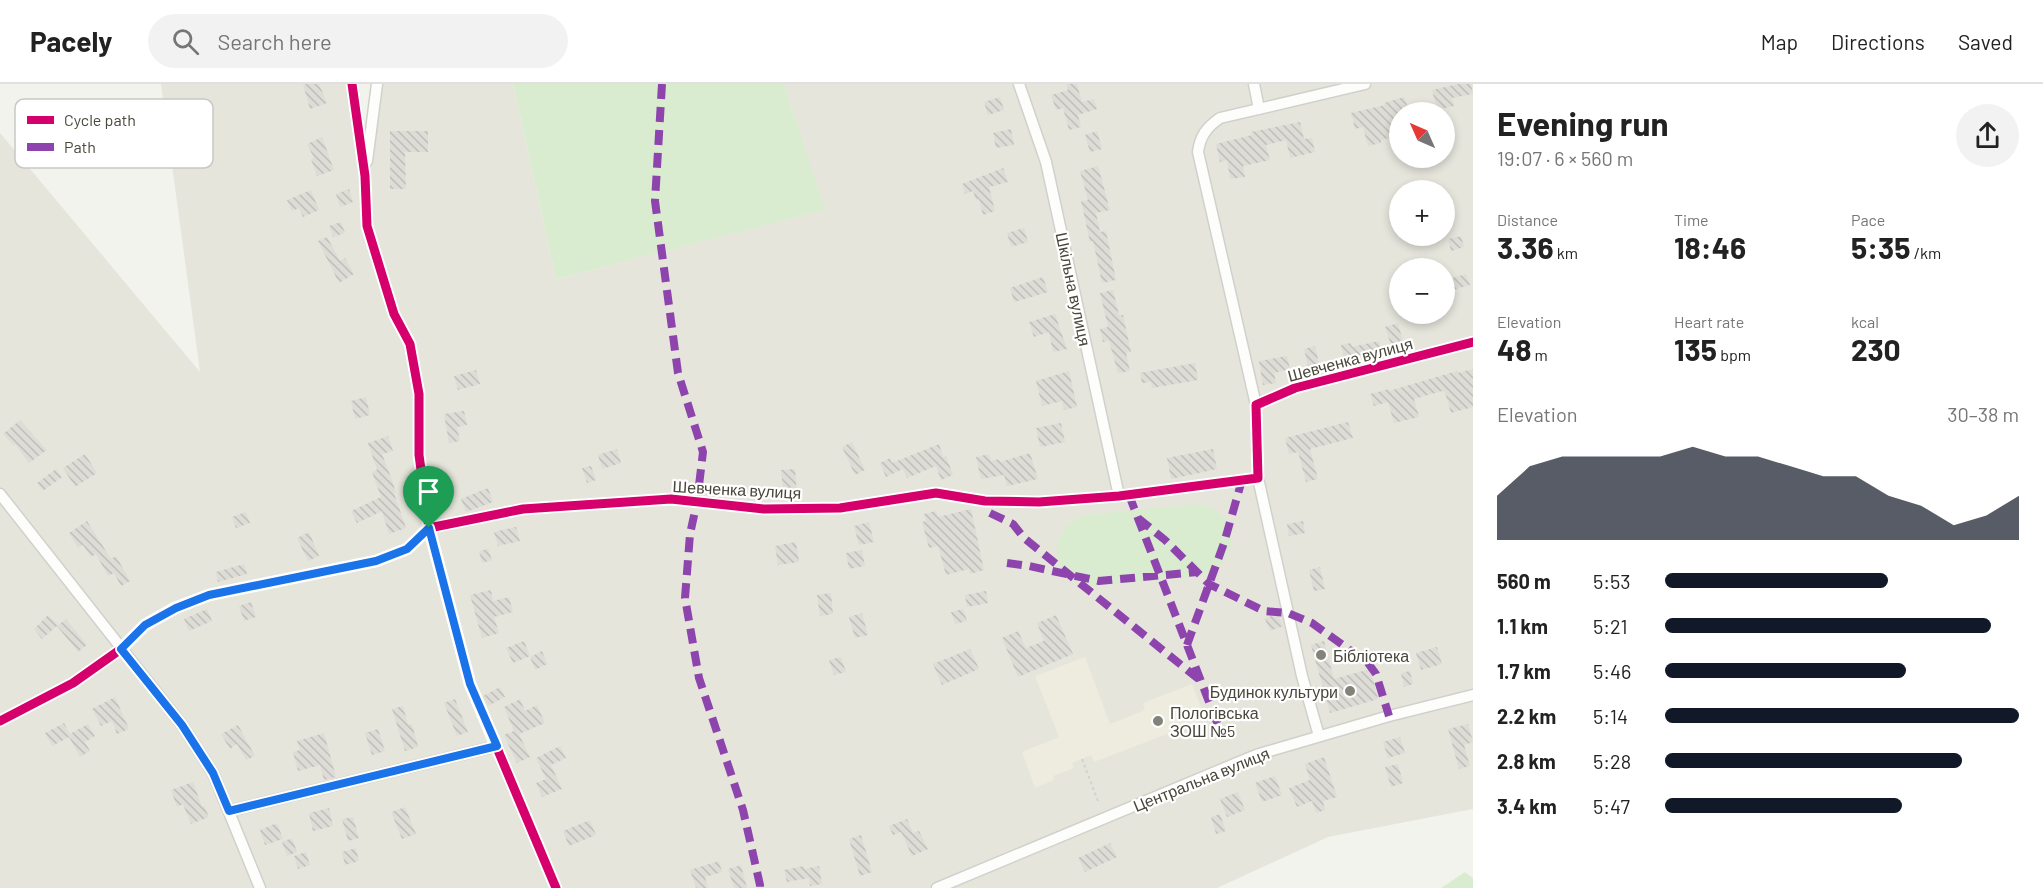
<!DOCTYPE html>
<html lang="en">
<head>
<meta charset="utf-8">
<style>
	:root { --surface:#fff; --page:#f2f2f2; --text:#222; --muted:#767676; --line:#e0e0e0; --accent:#111827 }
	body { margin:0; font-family:Barlow,sans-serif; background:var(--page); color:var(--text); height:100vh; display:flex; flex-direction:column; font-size:22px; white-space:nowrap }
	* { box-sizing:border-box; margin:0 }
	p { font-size:20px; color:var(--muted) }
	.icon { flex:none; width:33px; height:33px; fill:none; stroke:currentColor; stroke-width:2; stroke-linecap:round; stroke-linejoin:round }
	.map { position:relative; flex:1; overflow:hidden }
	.details { display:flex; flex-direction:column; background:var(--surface); width:570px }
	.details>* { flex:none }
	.needle { width:39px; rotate:315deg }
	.buttons { position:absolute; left:1389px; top:18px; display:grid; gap:12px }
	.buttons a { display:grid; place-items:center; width:66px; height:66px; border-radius:50%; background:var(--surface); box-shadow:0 3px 9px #0003; font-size:30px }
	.pin { position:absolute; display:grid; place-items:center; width:51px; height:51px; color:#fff; margin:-62px -26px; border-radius:50% 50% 50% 0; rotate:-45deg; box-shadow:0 0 6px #0007 }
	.pin .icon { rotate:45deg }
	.round { display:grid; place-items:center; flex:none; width:63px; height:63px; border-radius:32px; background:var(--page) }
	.overview { display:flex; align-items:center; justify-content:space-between; height:102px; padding:0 24px }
	h1 { font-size:33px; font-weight:700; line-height:45px }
	.stats { display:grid; grid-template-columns:repeat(3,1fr); gap:9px; height:102px; padding:6px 24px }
	.stats div { display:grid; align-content:center }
	.stats b { font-size:30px; font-weight:700 }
	.stats small { font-size:16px; font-weight:400 }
	.stats p { font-size:16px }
	.chart { height:168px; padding:12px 24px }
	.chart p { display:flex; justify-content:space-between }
	.chart svg { width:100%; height:108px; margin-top:6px; fill:var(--accent); opacity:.7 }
	ul { padding:0 24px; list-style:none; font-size:20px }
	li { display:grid; grid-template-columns:96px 72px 1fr; align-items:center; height:45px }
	li i { height:15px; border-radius:8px; background:var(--accent) }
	header { display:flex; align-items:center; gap:36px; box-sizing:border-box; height:84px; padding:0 30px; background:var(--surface); border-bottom:2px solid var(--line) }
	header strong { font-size:28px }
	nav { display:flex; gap:33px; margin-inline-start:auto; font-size:21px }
	.search { width:420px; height:54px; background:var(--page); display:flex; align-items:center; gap:15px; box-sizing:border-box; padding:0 21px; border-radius:33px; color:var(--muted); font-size:22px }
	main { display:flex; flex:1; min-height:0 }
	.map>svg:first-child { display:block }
	.residential { fill:#e6e5dc; fill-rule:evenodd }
	.education { fill:#edecde }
	.green { fill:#daecd0 }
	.building { fill:url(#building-back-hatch) }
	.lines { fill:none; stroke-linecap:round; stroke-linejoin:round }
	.minor-casing { stroke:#d1d1cc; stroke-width:13 }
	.path { stroke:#d3d2cc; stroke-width:2; stroke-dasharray:3 3; stroke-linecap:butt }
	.minor { stroke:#fdfdfc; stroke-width:10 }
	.quiet { stroke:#8e44ad; stroke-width:8; stroke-dasharray:15 8; stroke-linecap:butt }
	.cycleway-casing { stroke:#fff; stroke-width:13 }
	.cycleway { stroke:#d6006c; stroke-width:9 }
	.route-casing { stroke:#fff; stroke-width:12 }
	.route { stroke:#1a73e8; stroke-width:8 }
	.poi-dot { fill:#848379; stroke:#fff; stroke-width:2 }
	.labels { text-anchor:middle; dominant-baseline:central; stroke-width:4.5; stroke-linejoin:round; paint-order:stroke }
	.street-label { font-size:16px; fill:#49463a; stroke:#fff }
	.poi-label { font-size:16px; fill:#49463a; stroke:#fff; text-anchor:start }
	.key { fill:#fff; stroke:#c8c8c4; stroke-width:1.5 }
	.key-label { font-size:16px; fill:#49463a }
</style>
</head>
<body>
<header>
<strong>Pacely</strong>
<div class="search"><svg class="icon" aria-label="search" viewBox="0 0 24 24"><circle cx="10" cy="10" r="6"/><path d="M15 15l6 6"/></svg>Search here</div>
<nav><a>Map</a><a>Directions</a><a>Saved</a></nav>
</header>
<main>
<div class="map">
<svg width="1473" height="804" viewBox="0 0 1473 804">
	<defs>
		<pattern id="building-back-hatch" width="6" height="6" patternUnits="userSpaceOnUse" patternTransform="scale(1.5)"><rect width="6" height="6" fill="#dddcd6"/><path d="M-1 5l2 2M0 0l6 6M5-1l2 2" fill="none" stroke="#bfbeb8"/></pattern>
	</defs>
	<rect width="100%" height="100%" fill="#f3f3ee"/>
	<path class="residential" d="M161 0H348L363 92 362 114 407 262 416 311 427 444 406 465 175 523 121 564 0 409V49L200 288Z
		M381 0H513L556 195 824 126 784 0H1017L1044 79 1118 411 1039 417 936 408 840 423 764 424 671 414 523 424 431 442 422 371V310L370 142 368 92Z
		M1021 0H1253L1258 24 1219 33 1198 57 1255 322 1257 393 1120 411 1048 78Z
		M1254 0H1360L1260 24Z
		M1369 0H1473V256L1256 320 1200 58 1211 41ZM1400 28H1444V74H1400ZM1400 106H1444V152H1400ZM1400 184H1444V230H1400Z
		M1473 259V610L1319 651 1259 394 1257 322 1295 305Z
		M1257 395 1318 652 935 804H557L471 599 431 445 523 426 671 416 764 426 936 410 1039 419Z
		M0 411 120 565 72 598 0 636Z
		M429 446 469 600 495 661 229 725 214 689 122 565 146 542 210 512 376 478Z
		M121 566 212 690 259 804H0V638Z
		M1473 612V725L1328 753 1217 804H938L1256 671Z
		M496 663 555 804H261L230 728Z"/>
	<path class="education" d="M1085 573 1110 640 1145 626 1143 619 1192 600 1206 635 1094 678 1091 671 1072 679 1074 684 1053 692 1054 696 1035 704 1022 668 1059 653 1035 592Z"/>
	<path class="green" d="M513 0H784L825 126 556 195Z
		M1196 420C1243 425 1243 484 1197 492L1089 503C1048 494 1046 445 1085 431Z
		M1465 788 1473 794V804H1441Z"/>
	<path class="building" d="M303 0H319L327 19 310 25Z
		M1066 0H1077L1082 18 1094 15 1097 25 1078 31 1081 43 1069 46 1063 24 1056 26 1051 11 1068 6Z
		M1458 0H1471L1473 10 1452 14 1454 22 1437 26 1432 6Z
		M1000 13 1004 26 988 31 984 18Z
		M1404 13 1409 28H1400V51L1381 56V59L1368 62 1363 43 1355 45 1351 29 1385 21 1384 19Z
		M1300 38 1304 55 1312 54 1315 68 1290 74 1286 56 1266 61 1270 76 1243 82 1245 93 1230 95 1227 76 1220 78 1216 60 1252 51 1251 48Z
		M1011 45 1014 61 996 64 993 49Z
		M390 47H428V68H405L406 105H390Z
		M1097 47 1102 65 1090 68 1085 51Z
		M322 53 334 86 317 92 311 75 314 74 307 60Z
		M1098 82 1110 126 1096 129 1100 148 1106 147 1116 196 1102 199 1093 157 1090 158 1081 117 1088 116 1080 87Z
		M1003 84 1008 98 989 103 995 127 983 131 979 115 976 116 973 107 965 110 962 100Z
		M349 105 353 118 340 123 336 110Z
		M311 106 319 126 303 133 299 124 292 127 287 116Z
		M341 138 345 149 333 153 329 142Z
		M1024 144 1028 158 1011 163 1007 149Z
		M1461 152 1464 163 1451 167 1448 155Z
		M327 153 340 177 345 174 354 190 339 199 318 157Z
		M1466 190 1470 201 1452 206 1449 195Z
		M1043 193 1048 208 1014 218 1010 204Z
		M1113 206 1119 231H1123L1131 268 1126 269 1130 287 1118 289 1109 257 1103 258 1100 245 1108 243 1100 209Z
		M1055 230 1067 265 1053 268 1049 248 1034 253 1029 238Z
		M1398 239 1403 258 1391 261 1385 243Z
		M1379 257 1381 267 1354 273V276L1345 278 1341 261 1351 259 1352 263Z
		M1315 262 1319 280 1308 282 1304 265Z
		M1287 272 1290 285 1274 289 1276 299 1263 301 1259 277Z
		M1195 279 1198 296 1152 304 1151 298 1142 299 1140 289Z
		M1473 285V323L1451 329 1445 308 1442 307 1414 315 1419 333 1394 339 1388 318 1374 322 1370 310 1389 305V307L1457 287V289Z
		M476 286 480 300 458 306 454 292Z
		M1069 287 1077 323 1064 326 1062 317 1042 322 1036 297Z
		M366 313 370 331 355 335 351 317Z
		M464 327 467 341 457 343 460 357 449 359 444 330Z
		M20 336 47 366 29 379 15 360 14 362 3 350Z
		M1348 338 1353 354 1310 365 1318 395 1306 398 1298 368 1289 370 1285 354Z
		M1061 339 1065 358 1040 363 1036 344Z
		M388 352 393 367 382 370 392 396 396 409H394L406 444 389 450 382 427 357 439 351 427 381 413 372 388 377 386 368 359Z
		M852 358 865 386 855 391 842 363Z
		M939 360 943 373 946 372 953 391 941 396 936 382 907 394 903 385 886 393 880 379 890 374 892 379Z
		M617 365 621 379 602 385 598 371Z
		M1213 365 1217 385 1171 395 1167 374Z
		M1030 369 1038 395 1007 402 1004 391 981 395 976 373 989 370 991 377 999 375 1000 378Z
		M85 370 97 389 75 403 63 384Z
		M591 382 596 396 587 399 582 384Z
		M56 385 62 393 43 407 37 399Z
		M795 385 797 410 784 412 781 386Z
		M488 404 493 418 466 428 461 415Z
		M971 425 984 486 970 490 969 485 946 491 938 462 929 464 922 438 926 437 924 430 936 427 938 433Z
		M246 428 250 439 236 444 232 433Z
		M87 437 111 475 116 472 130 497 121 502 114 489 108 492 96 470 91 473 83 461 78 464 69 449Z
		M1303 437 1305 449 1289 452 1287 440Z
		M869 438 874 458 859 461 854 442Z
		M516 443 520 457 498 462 494 448Z
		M309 448 319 472 308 477 297 454Z
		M796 458 799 478 778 481 775 462Z
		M488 465 492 476 482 479 479 467Z
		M862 466 865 482 849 485 846 469Z
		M244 480 247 490 218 498 216 488Z
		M1320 483 1325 505 1314 507 1309 486Z
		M491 506 493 517 509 513 513 528 494 533 499 549 482 554 470 511Z
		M986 507 988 519 967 523 965 511Z
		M831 509 833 530 820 532 817 511Z
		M251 518 256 533 244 537 239 522Z
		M207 525 212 537 189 547 184 535Z
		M963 525 967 537 955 540 951 528Z
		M862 529 868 551 855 554 849 533Z
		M1277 529 1283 542 1270 547 1265 535Z
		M48 531 58 541 42 555 34 545Z
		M1056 531 1073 570 1018 593 1002 554 1018 547 1026 564 1044 557 1037 539Z
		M66 535 87 561 78 568 57 542Z
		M524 557 530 572 513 579 506 564Z
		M1324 557 1334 595 1370 585 1378 615 1330 629 1311 561Z
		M1437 563 1442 580 1421 586 1416 569Z
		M970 565 979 585 942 601 933 580Z
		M542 567 547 580 535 586 530 573Z
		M841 573 846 588 834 591 829 576Z
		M1410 587 1413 600 1404 603 1401 589Z
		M500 603 505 613 488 622 483 612Z
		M115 613 129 645 117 650 112 637 101 642 92 625Z
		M455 615 468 648 457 652 444 619Z
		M520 615 525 627 537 621 545 639 519 650 530 673 517 679 504 651 514 647 504 623Z
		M403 622 408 641 412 640 418 663 405 667 392 625Z
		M64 639 70 650 88 640 95 652 85 658 90 667 80 673 69 653 52 662 45 649Z
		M1468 640 1473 658 1464 661 1470 682 1459 685 1448 645Z
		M238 641 255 672 246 676 237 660 230 665 221 650Z
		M378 645 385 667 372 671 365 649Z
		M324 649 336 693 324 696 320 681 298 687 293 668 300 666 297 657Z
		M1400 653 1405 669 1388 674 1383 658Z
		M560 662 566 674 551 681 562 705 542 713 536 699 546 695 536 674Z
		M1324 673 1337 713 1323 717 1325 726 1316 729 1312 717 1297 723 1289 704 1310 696 1305 680Z
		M1398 680 1403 699 1391 703 1385 683Z
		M1275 692 1282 711 1262 718 1255 699Z
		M193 698 202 723 204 722 209 733 191 740 183 720 177 723 171 706Z
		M1238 708 1245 726 1227 733 1220 715Z
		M405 723 416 750 402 755 391 728Z
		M329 724 333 742 313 747 309 729Z
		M1220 730 1226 747 1216 750 1211 733Z
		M353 733 359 754 348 757 342 735Z
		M907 735 913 749 919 747 928 765 912 772 901 748 893 751 889 742Z
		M590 736 596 751 569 762 563 747Z
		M277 739 283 755 265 761 260 746Z
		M861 751 872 788 860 792 849 755Z
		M292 754 297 768 287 772 282 758Z
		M1110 759 1117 773 1085 788 1078 774Z
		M356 764 359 777 345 781 342 768Z
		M306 768 310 781 298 785 294 772Z
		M719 777 722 788 705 793 708 804H696L690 786Z
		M741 781 747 804H734L728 785Z
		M804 782V785L819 782 822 800 810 802 809 794 787 798 784 786Z"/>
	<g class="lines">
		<defs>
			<path id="minor" d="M352 0 365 92 367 142 394 230 410 260 419 310V371L429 444 470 600 556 804
				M1019 0 1046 78 1119 412
				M1254 0 1259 25
				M367 77 377 0
				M1256 321 1198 68C1200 52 1207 43 1220 34L1365 0
				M1258 394 1302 592 1319 652
				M0 410 182 641 213 689 260 804
				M0 637 73 599 121 565 145 541 175 524 209 511 376 477 407 465 429 444 523 425 671 415 764 425 840 424 936 409 985 417 1039 418 1119 412 1258 394 1256 321 1295 304 1473 258
				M229 727 497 662
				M937 804 1256 671 1389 632 1473 611"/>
		</defs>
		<use href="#minor" class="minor-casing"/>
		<path class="path" d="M1082 675 1098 717"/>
		<use href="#minor" class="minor"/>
		<path class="quiet" d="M662 0 655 117 678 289 703 368 697 418 690 450 685 514 699 594 743 726 760 801V804
			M1129 411 1218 641
			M990 429 1013 440 1024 454 1201 597
			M1138 434 1165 456 1209 500 1264 527 1288 529 1312 539 1368 579 1376 590 1389 632
			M1007 479 1029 482 1099 497 1198 488
			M1187 561 1224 459 1242 396"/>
		<defs>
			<path id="cycleway" d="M352 0 365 92 367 142 394 230 410 260 419 310V371L429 444 470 600 556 804
				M0 637 73 599 121 565 145 541 175 524 209 511 376 477 407 465 429 444 523 425 671 415 764 425 840 424 936 409 985 417 1039 418 1119 412 1258 394 1256 321 1295 304 1473 258"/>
		</defs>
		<use href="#cycleway" class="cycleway-casing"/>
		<use href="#cycleway" class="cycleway"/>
	</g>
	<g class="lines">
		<defs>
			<path id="route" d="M429 444 470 600 497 662 229 727 213 689 182 641 121 565 145 541 176 524 209 511 376 477 407 465Z"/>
		</defs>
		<use href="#route" class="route-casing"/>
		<use href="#route" class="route"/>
	</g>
	<g class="poi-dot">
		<circle cx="1321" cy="571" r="6"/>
		<circle cx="1350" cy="607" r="6"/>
		<circle cx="1158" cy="637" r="6"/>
	</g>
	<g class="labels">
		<g class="street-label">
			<text transform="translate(1074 205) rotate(78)">Шкільна вулиця</text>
			<text transform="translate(1350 275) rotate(-15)">Шевченка вулиця</text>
			<text transform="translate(737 405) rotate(3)">Шевченка вулиця</text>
			<text transform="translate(1201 695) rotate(-22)">Центральна вулиця</text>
		</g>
		<g class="poi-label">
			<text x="1333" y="571">Бібліотека</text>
			<text x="1338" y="607" text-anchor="end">Будинок культури</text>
			<text x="1170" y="628">Пологівська<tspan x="1170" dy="18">ЗОШ №5</tspan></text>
		</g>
	</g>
	<rect x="15" y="15" width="198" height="69" rx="9" class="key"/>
	<rect x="27" y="32" width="27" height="8" fill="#d6006c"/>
	<rect x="27" y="59" width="27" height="8" fill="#8e44ad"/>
	<g class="key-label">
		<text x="64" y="42">Cycle path</text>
		<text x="64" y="69">Path</text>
	</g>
</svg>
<div class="buttons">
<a><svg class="needle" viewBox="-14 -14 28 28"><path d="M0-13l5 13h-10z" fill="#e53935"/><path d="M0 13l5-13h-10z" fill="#767676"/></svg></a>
<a>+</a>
<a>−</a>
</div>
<div class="pin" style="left:429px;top:444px;background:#1e9e55"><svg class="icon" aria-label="arrive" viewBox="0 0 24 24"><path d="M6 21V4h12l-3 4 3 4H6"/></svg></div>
</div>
<section class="details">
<div class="overview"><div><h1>Evening run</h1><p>19:07 · 6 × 560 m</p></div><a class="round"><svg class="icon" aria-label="share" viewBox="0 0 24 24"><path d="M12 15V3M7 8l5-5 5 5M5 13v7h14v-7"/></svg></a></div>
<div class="stats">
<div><p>Distance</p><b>3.36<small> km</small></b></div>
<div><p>Time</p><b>18:46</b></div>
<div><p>Pace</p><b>5:35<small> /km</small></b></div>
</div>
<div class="stats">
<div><p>Elevation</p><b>48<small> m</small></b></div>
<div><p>Heart rate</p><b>135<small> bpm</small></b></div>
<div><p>kcal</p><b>230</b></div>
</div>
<div class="chart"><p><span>Elevation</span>30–38 m</p>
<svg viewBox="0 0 160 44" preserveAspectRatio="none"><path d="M0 44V26L10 14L20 10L30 10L40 10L50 10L60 6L70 10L80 10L90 14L100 18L110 18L120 26L130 30L140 38L150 34L160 26V44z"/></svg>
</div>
<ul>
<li><b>560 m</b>5:53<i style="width:63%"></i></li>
<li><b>1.1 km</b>5:21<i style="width:92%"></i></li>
<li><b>1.7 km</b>5:46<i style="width:68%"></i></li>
<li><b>2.2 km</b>5:14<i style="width:100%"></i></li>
<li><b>2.8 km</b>5:28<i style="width:84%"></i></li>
<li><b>3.4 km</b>5:47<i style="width:67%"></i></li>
</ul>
</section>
</main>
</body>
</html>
